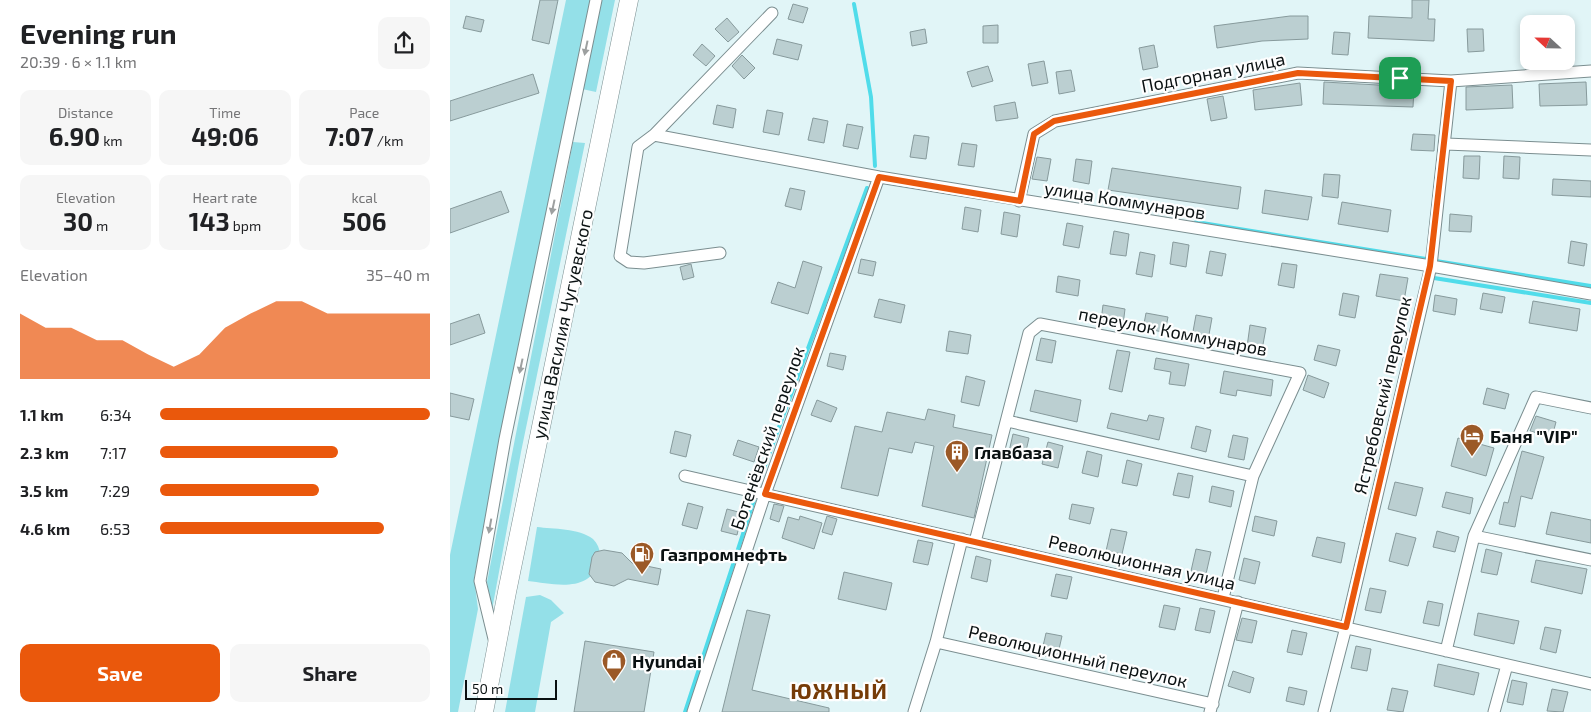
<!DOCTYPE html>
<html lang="en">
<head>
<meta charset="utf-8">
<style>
	:root { --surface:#fff; --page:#f6f6f6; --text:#202124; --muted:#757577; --accent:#ea580c }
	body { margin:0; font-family:"Exo 2",sans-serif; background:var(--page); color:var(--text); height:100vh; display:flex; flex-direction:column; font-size:19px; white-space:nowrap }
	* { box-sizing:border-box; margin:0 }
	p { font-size:16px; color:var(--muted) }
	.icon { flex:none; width:28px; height:28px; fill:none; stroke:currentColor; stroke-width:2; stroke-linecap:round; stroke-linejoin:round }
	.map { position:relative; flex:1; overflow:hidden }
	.drawer { display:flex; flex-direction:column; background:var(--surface); width:450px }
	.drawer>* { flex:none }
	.needle { width:32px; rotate:292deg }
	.tools { position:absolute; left:1070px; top:15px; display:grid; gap:10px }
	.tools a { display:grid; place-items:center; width:55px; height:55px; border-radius:10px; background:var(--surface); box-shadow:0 2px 8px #0003; font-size:25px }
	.scale { position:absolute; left:15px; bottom:12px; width:92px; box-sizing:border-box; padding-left:5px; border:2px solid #0a1112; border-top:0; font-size:14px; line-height:18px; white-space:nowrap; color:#0a1112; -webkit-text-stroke:4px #fefefe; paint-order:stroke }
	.pin { position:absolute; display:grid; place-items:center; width:42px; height:42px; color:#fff; margin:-21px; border-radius:10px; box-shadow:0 2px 8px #0006 }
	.round { display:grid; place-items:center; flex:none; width:52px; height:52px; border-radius:10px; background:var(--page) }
	.summary { display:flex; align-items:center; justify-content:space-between; height:85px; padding:0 20px }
	h1 { font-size:28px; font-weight:700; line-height:38px }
	.stats { display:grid; grid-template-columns:repeat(3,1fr); gap:8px; height:85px; padding:5px 20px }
	.stats div { display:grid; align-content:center; border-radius:10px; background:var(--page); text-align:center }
	.stats b { font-size:25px; font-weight:700 }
	.stats small { font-size:14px; font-weight:400 }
	.stats p { font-size:14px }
	.chart { height:140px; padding:10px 20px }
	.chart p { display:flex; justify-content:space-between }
	.chart svg { width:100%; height:90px; margin-top:5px; fill:var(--accent); opacity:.7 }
	.action { display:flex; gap:10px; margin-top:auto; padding:10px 20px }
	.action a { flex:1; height:58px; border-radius:10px; background:var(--accent); color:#fff; font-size:20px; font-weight:700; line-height:58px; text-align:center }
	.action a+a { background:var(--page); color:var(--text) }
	ul { padding:0 20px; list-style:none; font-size:16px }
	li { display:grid; grid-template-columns:80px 60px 1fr; align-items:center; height:38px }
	li i { height:12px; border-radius:6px; background:var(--accent) }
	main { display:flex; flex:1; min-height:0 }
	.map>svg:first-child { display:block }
	.green { fill:#94e0e8 }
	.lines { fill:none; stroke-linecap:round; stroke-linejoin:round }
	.stream { stroke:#50dcea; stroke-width:4 }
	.building { fill:#bbcfd1; stroke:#879a9c }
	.street-casing { stroke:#7b8e90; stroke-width:13 }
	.primary-casing { stroke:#7b8e90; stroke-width:19 }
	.street { stroke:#fff; stroke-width:11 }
	.primary { stroke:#fff; stroke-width:18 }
	.oneway { fill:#9da0a0 }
	.route-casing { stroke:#fff; stroke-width:10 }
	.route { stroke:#ea580c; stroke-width:6 }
	.labels { text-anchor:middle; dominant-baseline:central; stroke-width:4.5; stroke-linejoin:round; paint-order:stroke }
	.street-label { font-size:18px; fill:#0a1112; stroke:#fefefe }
	.poi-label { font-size:18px; font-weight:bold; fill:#0a1112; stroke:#fefefe; text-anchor:start }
	.district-label { font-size:22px; font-weight:bold; letter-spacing:1px; fill:#753b07; stroke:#fefefe }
</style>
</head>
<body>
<main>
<section class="drawer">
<div class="summary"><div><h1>Evening run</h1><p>20:39 · 6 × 1.1 km</p></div><a class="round"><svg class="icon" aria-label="share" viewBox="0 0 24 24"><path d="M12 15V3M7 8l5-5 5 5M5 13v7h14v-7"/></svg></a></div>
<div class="stats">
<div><p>Distance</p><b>6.90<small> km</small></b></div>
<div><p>Time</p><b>49:06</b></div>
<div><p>Pace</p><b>7:07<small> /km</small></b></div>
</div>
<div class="stats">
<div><p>Elevation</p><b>30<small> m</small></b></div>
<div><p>Heart rate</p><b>143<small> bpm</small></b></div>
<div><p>kcal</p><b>506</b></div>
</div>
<div class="chart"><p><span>Elevation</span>35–40 m</p>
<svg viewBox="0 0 160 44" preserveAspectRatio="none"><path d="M0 44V12L10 19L20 19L30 25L40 25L50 32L60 38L70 32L80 19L90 12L100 6L110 6L120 12L130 12L140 12L150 12L160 12V44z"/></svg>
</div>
<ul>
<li><b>1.1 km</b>6:34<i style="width:100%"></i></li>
<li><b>2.3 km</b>7:17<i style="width:66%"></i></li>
<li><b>3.5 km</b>7:29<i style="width:59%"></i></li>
<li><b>4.6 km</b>6:53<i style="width:83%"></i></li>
</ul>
<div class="action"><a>Save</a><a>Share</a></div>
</section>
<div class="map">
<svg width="1141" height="712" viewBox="0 0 1141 712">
	<rect width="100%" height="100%" fill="#e1f5f7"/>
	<path class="green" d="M116 0H140L24 578 28 609 8 712H0V555Z
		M150 0H165L146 92 132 89Z
		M123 142 135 143 71 452 42 610 37 582Z
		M87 527C103 529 129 528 143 539 149 545 151 552 149 560 142 594 103 584 78 581Z
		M90 595 101 600 114 613 101 622 85 712H55L76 597Z"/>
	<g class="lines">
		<path class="stream" d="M404 4 421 97 425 166
			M746 222 976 259
			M986 261 1141 286
			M984 278 1141 303
			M310 479 417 188
			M235 712 306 494"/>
	</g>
	<path class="building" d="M90 0H108L99 44 82 40Z
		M962 0H979L978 19H985L984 41 918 38 919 16 962 18Z
		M343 4 358 8 353 23 338 19Z
		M16 16 34 20 31 32 13 28Z
		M840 16H858V39L812 41 767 48 764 26Z
		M277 18 289 32 278 42 265 29Z
		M548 25V43H533V26Z
		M475 29 477 43 462 46 460 32Z
		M1017 29H1033L1034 51 1018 52Z
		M884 32 900 33 898 55 882 54Z
		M327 39 352 45 348 60 323 54Z
		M252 44 265 56 256 66 243 55Z
		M704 45 708 67 693 70 689 48Z
		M292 55 305 68 294 79 282 66Z
		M594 61 598 83 582 86 578 64Z
		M538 66 543 81 522 87 517 72Z
		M621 70 625 91 609 94 606 72Z
		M83 74 89 93 0 121V101Z
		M874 82 964 87 963 107 873 104Z
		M1136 82 1137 105 1090 106 1089 84Z
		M850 83 852 105 805 110 803 90Z
		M1062 85 1063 108 1016 110V87Z
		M773 96 777 118 761 121 757 99Z
		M565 102 568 118 546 121 544 106Z
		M267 105 286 109 283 128 263 124Z
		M317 110 333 113 329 135 313 132Z
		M363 118 378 121 374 143 358 140Z
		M397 124 413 127 408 149 393 146Z
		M963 134 985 135 984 151 961 150Z
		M464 135 479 137 476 159 460 157Z
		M512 143 527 145 524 167 508 165Z
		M1014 156H1030L1029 179 1013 178Z
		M1054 156 1070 157 1069 179 1053 178Z
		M587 157 601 159 597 181 582 179Z
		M626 159 642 161 639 184 623 181Z
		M662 168 791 187 788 209 658 190Z
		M874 174 890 175 888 198 872 196Z
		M1103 179 1141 181V197L1102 195Z
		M340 188 355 191 351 210 335 206Z
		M815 190 862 197 858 220 812 213Z
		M51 191 59 212 0 233V209Z
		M892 202 941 210 938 232 888 224Z
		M515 207 531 210 528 232 512 229Z
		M554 212 570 215 567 237 551 234Z
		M1000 214 1022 216 1021 232 999 231Z
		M617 223 633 226 629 248 613 245Z
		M664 231 679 234 676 256 660 254Z
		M1121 241 1137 244 1134 266 1118 263Z
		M723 242 739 245 736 267 720 264Z
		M760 251 776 254 772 276 756 273Z
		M690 252 705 255 702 277 686 274Z
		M411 259 426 262 423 276 408 273Z
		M353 261 372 267 358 314 321 303 328 282 345 288Z
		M832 263 847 265 844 288 828 285Z
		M241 264 244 277 233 280 230 267Z
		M930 274 958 278 954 301 926 296Z
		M608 276 630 280 628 296 606 292Z
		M893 293 909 296 905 318 889 315Z
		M1033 293 1055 297 1052 313 1030 309Z
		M985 295 1007 299 1005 315 983 311Z
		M429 299 455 305 451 323 424 317Z
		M1083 301 1130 309 1127 331 1079 323Z
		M653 305 675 309 673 325 651 321Z
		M696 313 718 317 715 332 693 329Z
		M29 314 35 333 0 345V324Z
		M746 315 762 318 758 340 742 337Z
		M800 325 816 328 812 350 797 347Z
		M499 331 521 335 518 354 496 351Z
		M591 338 606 341 602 363 586 360Z
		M868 345 890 350 886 366 864 360Z
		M667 350 680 352 672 392 659 389Z
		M380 353 396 356 393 370 377 366Z
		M706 358 739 364 735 386 719 384 721 372 704 369Z
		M774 371 823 380 821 396 787 390 786 396 770 393Z
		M858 375 879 383 874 398 853 390Z
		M516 376 535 381 529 406 511 402Z
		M1037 388 1059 394 1055 409 1033 404Z
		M585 390 631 400 627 422 580 411Z
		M0 393 24 399 19 420 0 416Z
		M367 400 387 408 381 422 361 415Z
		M478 409 505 415 503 427 542 435 524 518 472 506 484 446 465 442 462 453 439 448 428 496 391 488 405 426 432 432 437 412 475 420Z
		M661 413 697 421 699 415 714 418 709 440 657 428Z
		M1086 416 1106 422 1102 437 1080 431Z
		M746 426 761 430 756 452 741 448Z
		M225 431 241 435 236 457 220 453Z
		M563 434 579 438 574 460 558 456Z
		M783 435 798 438 794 460 778 457Z
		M1008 438 1044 448 1036 476 1001 466Z
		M288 440 309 447 304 462 283 455Z
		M598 442 613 446 608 468 592 464Z
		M637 451 652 455 648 477 632 473Z
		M1072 451 1094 457 1082 499 1071 496 1065 527 1049 524 1054 502 1058 503Z
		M677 460 692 464 687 486 672 483Z
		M728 473 743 476 739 498 723 495Z
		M945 482 973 488 966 516 938 509Z
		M762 486 784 491 781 507 759 502Z
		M996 492 1023 498 1020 514 992 507Z
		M238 503 253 507 247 529 232 525Z
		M324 504 334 506 329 522 320 519Z
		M622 504 644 508 640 524 619 519Z
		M277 509 292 513 287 535 271 531Z
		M1101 512 1141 520V543L1096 534Z
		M350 516 372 523 364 549 332 538 338 517 349 520Z
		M377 516 387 519 382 535 372 532Z
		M805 516 827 521 824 536 802 531Z
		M661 529 677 532 672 554 656 551Z
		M987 531 1009 537 1005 552 983 547Z
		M946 533 966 538 958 566 939 561Z
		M867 537 895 543 891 563 862 556Z
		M468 540 483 543 478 565 463 562Z
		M746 549 761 552 756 574 741 571Z
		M1036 549 1052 553 1047 575 1031 572Z
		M154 550 172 553 182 563 211 569 208 585 178 579 164 586 145 582 139 574 142 557 145 552Z
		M526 556 541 560 537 582 521 578Z
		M794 558 810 562 805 584 789 580Z
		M1086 560 1137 569 1132 594 1081 582Z
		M394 572 442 583 436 610 388 599Z
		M606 574 622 577 617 599 601 596Z
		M920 588 936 591 931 613 915 610Z
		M978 601 993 604 989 626 973 623Z
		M714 605 730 608 725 630 709 627Z
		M750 608 765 611 760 633 745 630Z
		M297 610 320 615 302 690 379 708V712H272Z
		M1028 613 1069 621 1064 644 1024 635Z
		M792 618 807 621 802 643 786 640Z
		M1095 627 1111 630 1106 653 1090 649Z
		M842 630 857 633 852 655 837 652Z
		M596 633 612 636 607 658 591 655Z
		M135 641 204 652 194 712H124Z
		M906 646 921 649 917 671 901 668Z
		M988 664 1029 673 1024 695 984 686Z
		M783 671 804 678 800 693 778 686Z
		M1062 680 1077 683 1073 705 1057 702Z
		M839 687 857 691 854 705 836 701Z
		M942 688 958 691 953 712 937 710Z
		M1102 689 1118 692 1113 712 1097 711Z"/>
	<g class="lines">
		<defs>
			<path id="street" d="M204 135 429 177 981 266 1141 294
				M996 144 1141 150
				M569 201 584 134 605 121 848 73 1001 81 1141 71
				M270 253 194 263 179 262 170 256 188 147 204 135 322 13
				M557 421 803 476
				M235 476 1141 684
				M1024 536 1141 560
				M525 542 579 333 590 324 850 373 803 476 773 598
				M486 642 763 704
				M45 643 30 581 55 439 146 0
				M996 651 1024 536 1086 397 1141 408
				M243 712 315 494 429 177
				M464 712 486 642 512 539
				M760 712 788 602
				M874 712 896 627 981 266 1001 81
				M1044 712 1057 665"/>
			<path id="primary" d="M34 712 57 592 179 0"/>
		</defs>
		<use href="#street" class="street-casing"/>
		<use href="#primary" class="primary-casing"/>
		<use href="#street" class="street"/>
		<use href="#primary" class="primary"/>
	</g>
	<defs><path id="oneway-solid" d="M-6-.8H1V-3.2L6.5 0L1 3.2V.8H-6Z" transform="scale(1.25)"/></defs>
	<g class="oneway">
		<use href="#oneway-solid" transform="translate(136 48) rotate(102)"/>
		<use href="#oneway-solid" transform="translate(103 207) rotate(102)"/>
		<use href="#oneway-solid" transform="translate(71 366) rotate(102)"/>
		<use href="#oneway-solid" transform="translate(40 526) rotate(100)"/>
	</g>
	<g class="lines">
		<defs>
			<path id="route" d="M848 73 1001 81 980 266 896 627 315 494 429 177 570 201 584 134 604 121Z"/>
		</defs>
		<use href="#route" class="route-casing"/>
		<use href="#route" class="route"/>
	</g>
	<defs>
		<symbol id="hotel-pin" viewBox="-11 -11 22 30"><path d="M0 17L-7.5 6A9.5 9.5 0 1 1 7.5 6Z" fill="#9b5927" stroke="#fefefe"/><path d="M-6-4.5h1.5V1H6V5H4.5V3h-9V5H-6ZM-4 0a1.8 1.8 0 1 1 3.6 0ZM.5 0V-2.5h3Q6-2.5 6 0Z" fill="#fff"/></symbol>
		<symbol id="building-pin" viewBox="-11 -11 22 30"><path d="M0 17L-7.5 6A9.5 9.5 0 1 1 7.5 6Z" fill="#9b5927" stroke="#fefefe"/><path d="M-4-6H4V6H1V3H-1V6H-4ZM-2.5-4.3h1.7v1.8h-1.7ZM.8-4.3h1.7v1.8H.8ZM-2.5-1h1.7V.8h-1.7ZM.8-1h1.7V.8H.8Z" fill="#fff"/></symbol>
		<symbol id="fuel-pin" viewBox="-11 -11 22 30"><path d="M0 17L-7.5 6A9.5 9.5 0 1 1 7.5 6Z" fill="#9b5927" stroke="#fefefe"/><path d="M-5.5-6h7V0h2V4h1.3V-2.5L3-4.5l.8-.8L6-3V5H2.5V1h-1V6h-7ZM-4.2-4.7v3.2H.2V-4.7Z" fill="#fff"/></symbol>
		<symbol id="shop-pin" viewBox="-11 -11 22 30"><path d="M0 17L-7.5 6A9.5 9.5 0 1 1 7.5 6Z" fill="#9b5927" stroke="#fefefe"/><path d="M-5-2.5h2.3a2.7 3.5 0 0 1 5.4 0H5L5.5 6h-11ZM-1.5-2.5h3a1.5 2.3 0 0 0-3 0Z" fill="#fff"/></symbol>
	</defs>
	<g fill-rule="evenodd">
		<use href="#hotel-pin" x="1008" y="422" width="28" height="38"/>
		<use href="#building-pin" x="493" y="438" width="28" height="38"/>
		<use href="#fuel-pin" x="178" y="540" width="28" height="38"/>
		<use href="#shop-pin" x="150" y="647" width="28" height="38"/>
	</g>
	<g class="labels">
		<g class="street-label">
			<text transform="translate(763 72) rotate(-11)">Подгорная улица</text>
			<text transform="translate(675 200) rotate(9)">улица Коммунаров</text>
			<text transform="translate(112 324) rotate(-78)">улица Василия Чугуевского</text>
			<text transform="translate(723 331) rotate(11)">переулок Коммунаров</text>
			<text transform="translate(932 395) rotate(-77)">Ястребовский переулок</text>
			<text transform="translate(317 438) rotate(-71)">Ботенёвский переулок</text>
			<text transform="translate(692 562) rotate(13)">Революционная улица</text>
			<text transform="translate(628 656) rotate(13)">Революционный переулок</text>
		</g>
		<g class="poi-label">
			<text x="1040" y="436">Баня "VIP"</text>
			<text x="524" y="452">Главбаза</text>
			<text x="210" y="554">Газпромнефть</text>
			<text x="182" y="661">Hyundai</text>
		</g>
		<g class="district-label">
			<text x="389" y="690">ЮЖНЫЙ</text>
		</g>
	</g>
</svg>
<div class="tools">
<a><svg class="needle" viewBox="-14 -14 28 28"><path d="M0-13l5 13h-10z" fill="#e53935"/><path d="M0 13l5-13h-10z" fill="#757577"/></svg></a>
</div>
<div class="scale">50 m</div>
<div class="pin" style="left:950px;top:78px;background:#1e9e55"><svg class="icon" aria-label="arrive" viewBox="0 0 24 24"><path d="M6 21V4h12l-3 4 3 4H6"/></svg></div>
</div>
</main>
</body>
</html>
